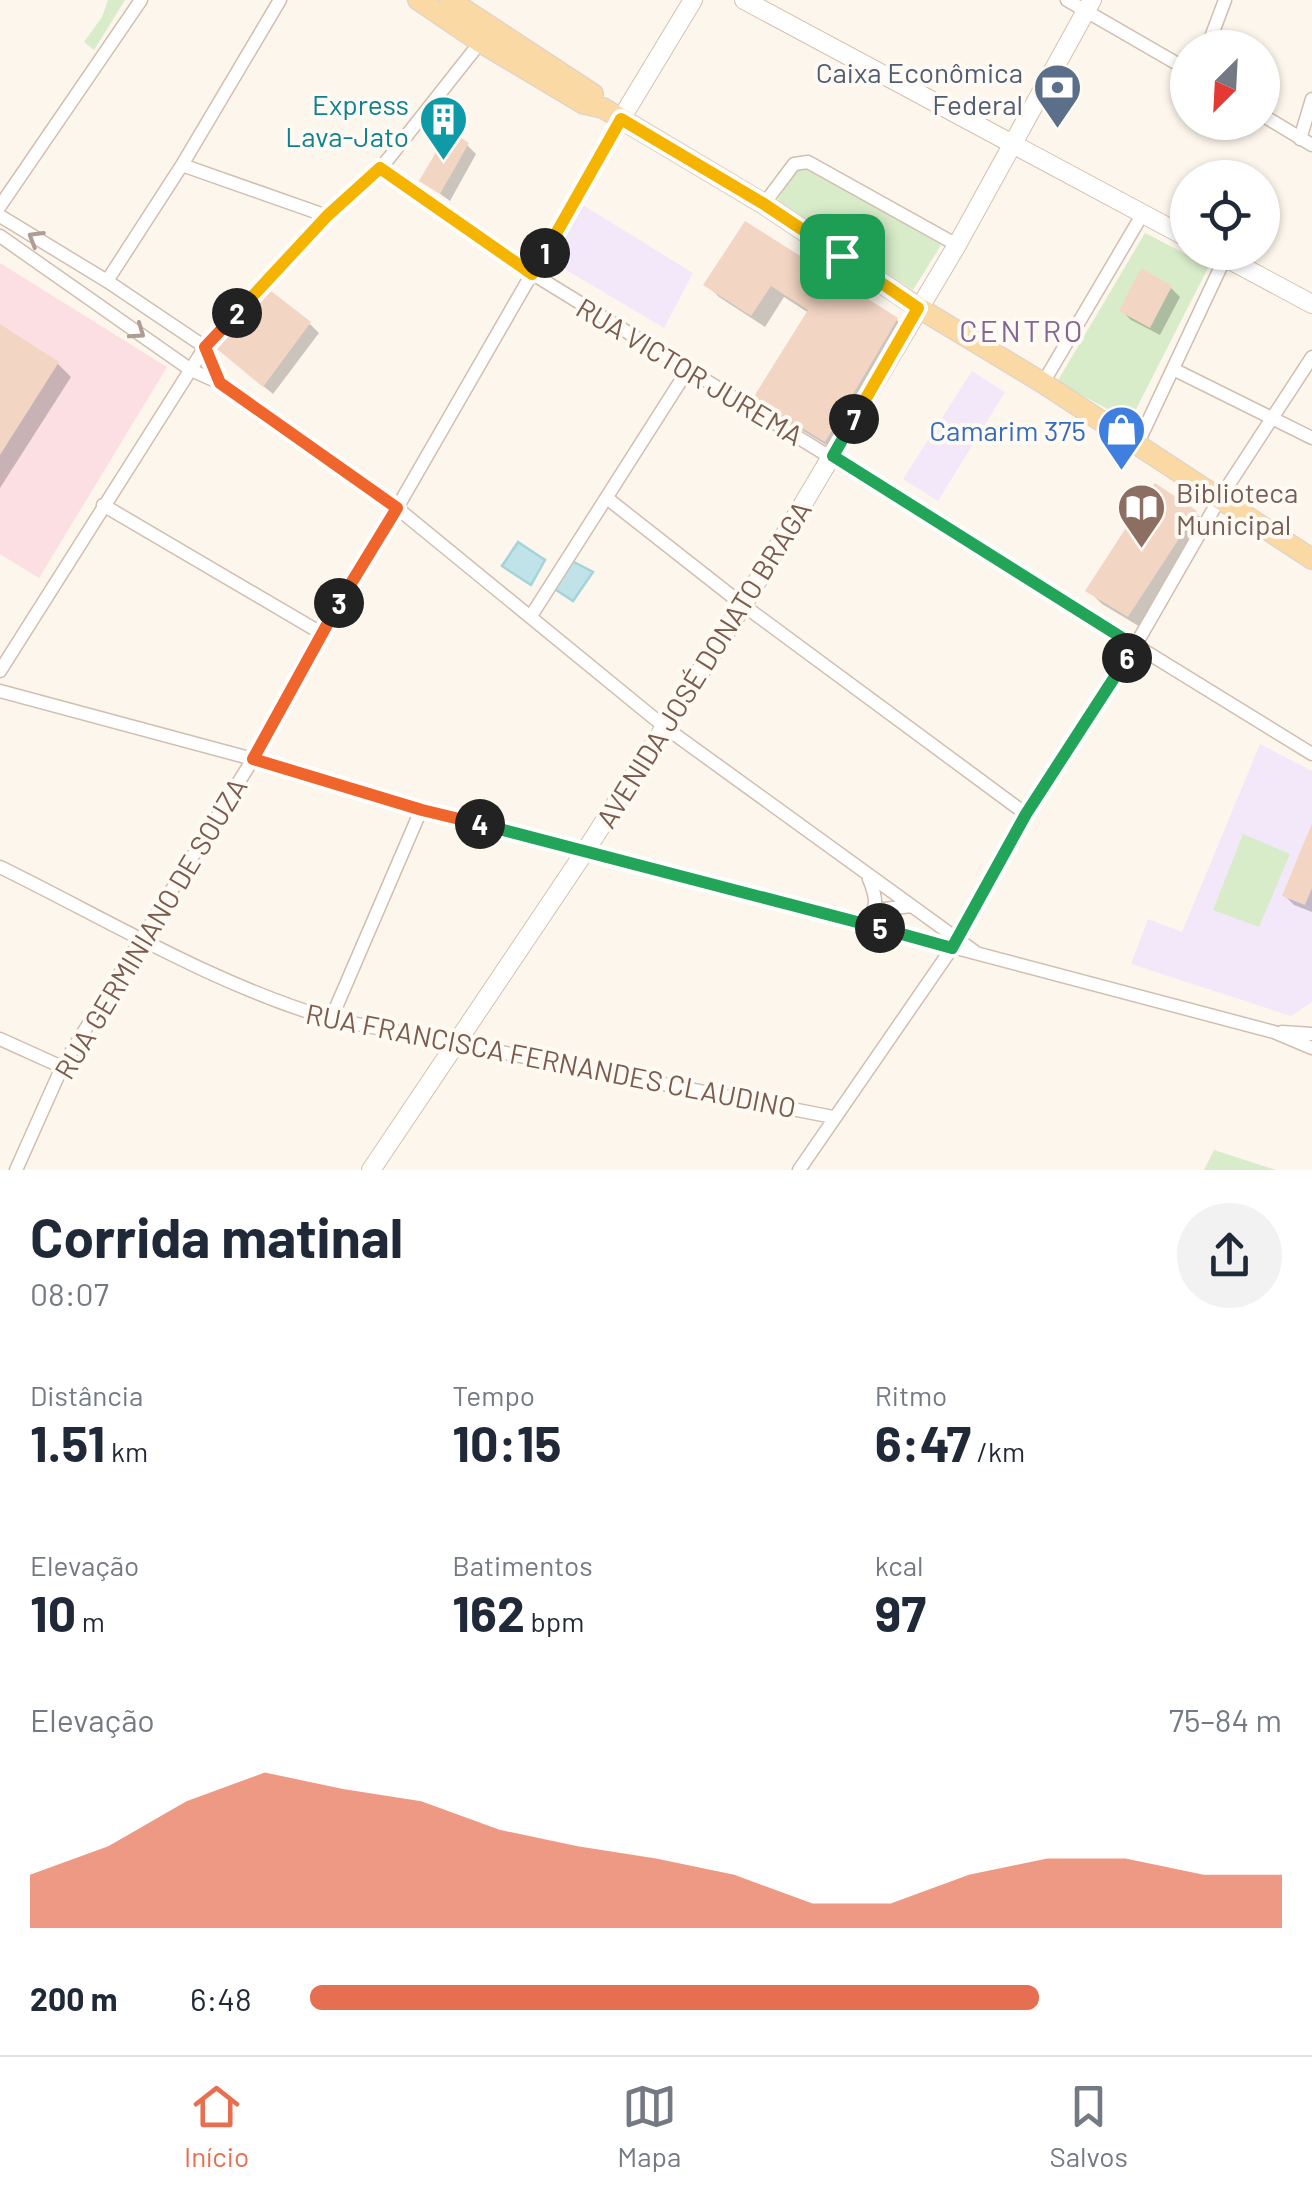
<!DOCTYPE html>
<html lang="pt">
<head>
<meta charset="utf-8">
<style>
	:root { --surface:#fff; --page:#f2f2f3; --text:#1f2937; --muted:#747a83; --line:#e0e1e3; --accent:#e76f51 }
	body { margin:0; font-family:Barlow,sans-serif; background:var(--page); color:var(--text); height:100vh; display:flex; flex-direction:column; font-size:38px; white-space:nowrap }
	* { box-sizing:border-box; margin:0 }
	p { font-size:32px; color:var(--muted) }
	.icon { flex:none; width:55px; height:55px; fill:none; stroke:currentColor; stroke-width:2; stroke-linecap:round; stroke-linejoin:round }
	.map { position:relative; height:1170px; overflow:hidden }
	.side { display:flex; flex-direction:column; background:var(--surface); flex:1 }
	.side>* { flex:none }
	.needle { width:65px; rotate:204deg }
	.fabs { position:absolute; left:1170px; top:30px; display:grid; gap:20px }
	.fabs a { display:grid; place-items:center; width:110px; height:110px; border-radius:50%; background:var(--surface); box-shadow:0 2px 8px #0004; font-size:50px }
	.pin { position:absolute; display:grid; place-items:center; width:85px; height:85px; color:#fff; margin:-42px; border-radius:20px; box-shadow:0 5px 15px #0006 }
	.km { position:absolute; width:50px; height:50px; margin:-25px; border-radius:50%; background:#222; color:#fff; font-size:28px; line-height:50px; text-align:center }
	.round { display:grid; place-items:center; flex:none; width:105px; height:105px; border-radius:52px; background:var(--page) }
	.overview { display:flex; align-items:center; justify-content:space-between; height:170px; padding:0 30px }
	h1 { font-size:55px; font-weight:700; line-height:75px }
	.figures { display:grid; grid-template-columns:repeat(3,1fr); gap:15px; height:170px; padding:10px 30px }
	.figures div { display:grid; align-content:center }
	.figures b { font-size:50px; font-weight:700 }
	.figures small { font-size:28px; font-weight:400 }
	.figures p { font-size:28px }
	.chart { height:280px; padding:20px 30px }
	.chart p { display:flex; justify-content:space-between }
	.chart svg { width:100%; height:180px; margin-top:10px; fill:var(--accent); opacity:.7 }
	ul { padding:0 30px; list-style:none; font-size:32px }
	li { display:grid; grid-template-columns:160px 120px 1fr; align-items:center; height:75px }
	li i { height:25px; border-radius:12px; background:var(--accent) }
	.tab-bar { display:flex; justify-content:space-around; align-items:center; height:140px; border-top:2px solid var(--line); background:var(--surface); font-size:28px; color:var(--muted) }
	.tab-bar a { display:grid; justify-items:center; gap:5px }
	.tab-bar .on { color:var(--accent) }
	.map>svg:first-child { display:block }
	.education { fill:#f3e8fa }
	.medical { fill:#fbdfe3 }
	.green { fill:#d8ecc9 }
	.water { fill:#bfe3e8; stroke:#a5d3da; stroke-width:2.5 }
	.shadow { fill:#0003 }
	.building { fill:#f3d5c3 }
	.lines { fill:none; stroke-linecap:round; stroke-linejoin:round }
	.street-casing { stroke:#d1beb0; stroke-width:15 }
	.secondary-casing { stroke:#d6c0b0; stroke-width:20 }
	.primary-casing { stroke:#dad1cd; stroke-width:22 }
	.street { stroke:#fff; stroke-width:12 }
	.secondary { stroke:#fff; stroke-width:18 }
	.primary { stroke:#fbd9a5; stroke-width:20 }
	.oneway { stroke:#af9d94 }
	.split-1-casing { stroke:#fff; stroke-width:20 }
	.split-2-casing { stroke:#fff; stroke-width:20 }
	.split-3-casing { stroke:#fff; stroke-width:20 }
	.split-4-casing { stroke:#fff; stroke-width:20 }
	.split-5-casing { stroke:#fff; stroke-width:20 }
	.split-6-casing { stroke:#fff; stroke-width:20 }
	.split-7-casing { stroke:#fff; stroke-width:20 }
	.split-8-casing { stroke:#fff; stroke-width:20 }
	.split-1 { stroke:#f5b400; stroke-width:12 }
	.split-2 { stroke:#f5b400; stroke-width:12 }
	.split-3 { stroke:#f0652b; stroke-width:12 }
	.split-4 { stroke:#f0652b; stroke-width:12 }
	.split-5 { stroke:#22a559; stroke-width:12 }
	.split-6 { stroke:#22a559; stroke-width:12 }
	.split-7 { stroke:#22a559; stroke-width:12 }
	.split-8 { stroke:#f5b400; stroke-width:12 }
	.labels { text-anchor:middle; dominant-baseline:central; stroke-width:8; stroke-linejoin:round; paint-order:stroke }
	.service-label { font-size:28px; fill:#4e5e75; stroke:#fffaf3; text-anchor:end }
	.culture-label { font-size:28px; fill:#0d838f; stroke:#fffaf3; text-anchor:end }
	.street-label { font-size:28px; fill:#7a5c4d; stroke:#fffaf3 }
	.shop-label { font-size:28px; fill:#366cbe; stroke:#fffaf3; text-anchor:end }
	.education-label { font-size:28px; fill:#785e54; stroke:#fffaf3; text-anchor:start }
	.neighbourhood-label { font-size:30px; letter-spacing:2.5px; fill:#846695; stroke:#fffaf3 }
</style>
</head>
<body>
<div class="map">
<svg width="1312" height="1170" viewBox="0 0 1312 1170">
	<rect width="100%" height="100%" fill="#fdf6ec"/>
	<path class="education" d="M578 202 693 273 664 328 546 258Z
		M972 371 1005 392 938 501 903 479Z
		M1260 744 1312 771V822L1307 834 1312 837V1002L1291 1016 1131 964 1148 919 1182 932Z"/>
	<path class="medical" d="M0 263 167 367 39 578 0 554Z"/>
	<path class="green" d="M108 0H125L94 50 84 42 102 17Z
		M800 162 941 245 913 290 777 201Z
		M1145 233 1209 266 1130 421 1057 382Z
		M1243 834 1290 854 1259 927 1213 910Z
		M1214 1150 1276 1170H1204Z"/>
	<path class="water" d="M518 542 545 560 531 585 502 566Z
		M572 561 593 572 573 601 553 588Z"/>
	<path class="shadow" d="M467 145 476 154 450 201 422 181Z
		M746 225 897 320 910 333 839 453 769 410 756 397 809 313 784 297 765 327 719 297 706 284Z
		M1171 288 1180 297 1160 335 1131 320 1122 311Z
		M310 324 319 333 273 394 229 358Z
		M0 327 58 364 71 377 0 488Z
		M1196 513 1209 526 1142 628 1102 604 1089 591Z
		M1312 840V912L1294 905 1285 896Z"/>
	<path class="building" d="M449 130 469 143 440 194 419 181Z
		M745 221 898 318 825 442 753 398 808 310 771 286 751 316 703 285Z
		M1141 268 1172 286 1150 328 1119 311Z
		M271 291 311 322 263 387 217 349Z
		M0 324 59 362 0 455Z
		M1155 483 1197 511 1128 617 1085 591Z
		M1312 823V888L1305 905 1282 896Z"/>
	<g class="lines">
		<defs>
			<path id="street" d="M1067 0 1188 70
				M1207 48 1225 0
				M1262 115 1312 145
				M1300 139 1312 99
				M182 165 327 216
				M381 168 533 274 1312 754
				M764 204 794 164 808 162 957 245
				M0 206 141 0
				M0 216 107 281 205 347 220 383
				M0 236 191 370 220 383 397 508 666 728 974 951
				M107 281 182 165 280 0
				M1173 369 1312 438
				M1043 383 1142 215
				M1137 445 1225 258
				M608 499 743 605 1026 814
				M103 505 321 633
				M531 616 687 371
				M0 671 205 347 327 216 381 168 482 40
				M0 691 253 759 421 810 586 850 1274 1032 1312 1048
				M0 867C108 920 215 985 331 1019L833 1117
				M875 910 912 906
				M863 923C879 909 877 898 869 879
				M331 1019 421 810
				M1282 1032 1312 1034
				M0 1039 62 1067
				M16 1170 62 1067 253 759 321 633 397 508 621 119
				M799 1170 952 948 1026 814 1135 646 1220 498 1312 357"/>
			<path id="secondary" d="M744 0 1188 238
				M621 119 693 0
				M1215 252 1312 304
				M371 1170 586 850 743 605 957 245 1092 0"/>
			<path id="primary" d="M418 0 480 42 584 104 603 108 764 204 919 308 1043 383 1312 559
				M450 0 593 94"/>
		</defs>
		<use href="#street" class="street-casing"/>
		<use href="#secondary" class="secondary-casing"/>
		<use href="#primary" class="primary-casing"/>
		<use href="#street" class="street"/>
		<use href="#secondary" class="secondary"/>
		<use href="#primary" class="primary"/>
	</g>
	<defs><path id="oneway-chevron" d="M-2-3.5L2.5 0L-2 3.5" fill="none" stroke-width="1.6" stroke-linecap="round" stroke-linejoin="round" transform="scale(2.5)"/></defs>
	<g class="oneway">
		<use href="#oneway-chevron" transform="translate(35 238) rotate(-149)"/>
		<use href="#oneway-chevron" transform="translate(138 332) rotate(35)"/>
	</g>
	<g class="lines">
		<defs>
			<path id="split-1" d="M545 253 621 119 764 204 842 256"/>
			<path id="split-2" d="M237 313 327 216 380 168 532 274 545 253"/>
			<path id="split-3" d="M237 313 205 347 220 383 397 508 339 603"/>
			<path id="split-4" d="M339 603 253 759 422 810 480 824"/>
			<path id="split-5" d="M480 824 880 928"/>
			<path id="split-6" d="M880 928 952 948 1026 814 1127 658"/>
			<path id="split-7" d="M854 419 833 456 1135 646 1127 658"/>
			<path id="split-8" d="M842 256 918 308 854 419"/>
		</defs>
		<use href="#split-1" class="split-1-casing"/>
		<use href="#split-2" class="split-2-casing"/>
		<use href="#split-3" class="split-3-casing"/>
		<use href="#split-4" class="split-4-casing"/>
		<use href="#split-5" class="split-5-casing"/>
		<use href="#split-6" class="split-6-casing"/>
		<use href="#split-7" class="split-7-casing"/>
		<use href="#split-8" class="split-8-casing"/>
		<use href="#split-1" class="split-1"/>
		<use href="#split-2" class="split-2"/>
		<use href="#split-3" class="split-3"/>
		<use href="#split-4" class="split-4"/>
		<use href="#split-5" class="split-5"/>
		<use href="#split-6" class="split-6"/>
		<use href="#split-7" class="split-7"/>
		<use href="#split-8" class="split-8"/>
	</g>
	<defs>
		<symbol id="bank-pin" viewBox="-11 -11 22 30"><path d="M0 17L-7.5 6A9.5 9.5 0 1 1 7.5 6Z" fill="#5c6f8a" stroke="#fffaf3"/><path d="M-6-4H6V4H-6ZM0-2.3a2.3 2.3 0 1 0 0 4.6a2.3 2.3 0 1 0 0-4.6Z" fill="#fff"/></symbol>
		<symbol id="building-pin" viewBox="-11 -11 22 30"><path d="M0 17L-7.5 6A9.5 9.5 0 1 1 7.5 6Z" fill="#0f9aa8" stroke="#fffaf3"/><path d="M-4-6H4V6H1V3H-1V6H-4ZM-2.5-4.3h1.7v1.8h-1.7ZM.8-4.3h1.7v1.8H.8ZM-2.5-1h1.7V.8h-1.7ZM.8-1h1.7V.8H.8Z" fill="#fff"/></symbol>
		<symbol id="shop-pin" viewBox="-11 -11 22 30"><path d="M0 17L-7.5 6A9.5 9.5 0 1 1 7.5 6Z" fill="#3f7fe0" stroke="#fffaf3"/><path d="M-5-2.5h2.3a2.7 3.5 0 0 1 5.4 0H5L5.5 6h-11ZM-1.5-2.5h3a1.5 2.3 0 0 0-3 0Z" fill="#fff"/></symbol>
		<symbol id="library-pin" viewBox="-11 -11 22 30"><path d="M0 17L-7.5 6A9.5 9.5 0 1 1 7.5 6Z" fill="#8d6e63" stroke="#fffaf3"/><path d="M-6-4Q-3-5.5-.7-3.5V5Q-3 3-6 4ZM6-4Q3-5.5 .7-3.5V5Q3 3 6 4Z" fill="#fff"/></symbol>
	</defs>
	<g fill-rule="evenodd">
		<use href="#bank-pin" x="1030" y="60" width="55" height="75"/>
		<use href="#building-pin" x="416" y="92" width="55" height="75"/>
		<use href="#shop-pin" x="1094" y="402" width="55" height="75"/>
		<use href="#library-pin" x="1114" y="480" width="55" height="75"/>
	</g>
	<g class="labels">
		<g class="service-label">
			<text x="1023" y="72">Caixa Econômica<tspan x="1023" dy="32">Federal</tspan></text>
		</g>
		<g class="culture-label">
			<text x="409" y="104">Express<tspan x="409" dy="32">Lava-Jato</tspan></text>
		</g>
		<g class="street-label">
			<text transform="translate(690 371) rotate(31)">RUA VICTOR JUREMA</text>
			<text transform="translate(703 664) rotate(-58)">AVENIDA JOSÉ DONATO BRAGA</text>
			<text transform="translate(150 928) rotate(-59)">RUA GERMINIANO DE SOUZA</text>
			<text transform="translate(551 1060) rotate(11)">RUA FRANCISCA FERNANDES CLAUDINO</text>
		</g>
		<g class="shop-label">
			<text x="1086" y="430">Camarim 375</text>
		</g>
		<g class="education-label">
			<text x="1176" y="492">Biblioteca<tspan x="1176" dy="32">Municipal</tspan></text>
		</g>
		<g class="neighbourhood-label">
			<text x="1022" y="330">CENTRO</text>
		</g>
	</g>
</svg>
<div class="fabs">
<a><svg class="needle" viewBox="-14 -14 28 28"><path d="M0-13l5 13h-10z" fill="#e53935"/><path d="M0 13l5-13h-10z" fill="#747a83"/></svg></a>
<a><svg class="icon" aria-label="locate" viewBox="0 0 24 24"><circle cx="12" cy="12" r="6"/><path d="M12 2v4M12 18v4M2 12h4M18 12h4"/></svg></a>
</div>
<div class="pin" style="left:842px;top:256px;background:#1e9e55"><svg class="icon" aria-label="arrive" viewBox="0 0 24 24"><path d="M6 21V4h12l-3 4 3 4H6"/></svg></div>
<b class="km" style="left:545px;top:253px">1</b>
<b class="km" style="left:237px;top:313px">2</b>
<b class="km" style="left:339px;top:603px">3</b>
<b class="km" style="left:480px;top:824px">4</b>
<b class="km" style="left:880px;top:928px">5</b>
<b class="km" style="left:1127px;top:658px">6</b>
<b class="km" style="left:854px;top:419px">7</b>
</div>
<section class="side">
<div class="overview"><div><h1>Corrida matinal</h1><p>08:07</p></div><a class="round"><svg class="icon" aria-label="share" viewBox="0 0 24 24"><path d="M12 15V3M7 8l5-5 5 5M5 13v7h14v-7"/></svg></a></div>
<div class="figures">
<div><p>Distância</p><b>1.51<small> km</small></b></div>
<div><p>Tempo</p><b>10:15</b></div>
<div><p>Ritmo</p><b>6:47<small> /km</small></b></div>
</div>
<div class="figures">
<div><p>Elevação</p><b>10<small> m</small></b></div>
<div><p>Batimentos</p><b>162<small> bpm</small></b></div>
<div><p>kcal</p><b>97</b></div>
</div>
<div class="chart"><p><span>Elevação</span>75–84 m</p>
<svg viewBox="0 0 160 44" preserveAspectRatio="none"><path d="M0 44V31L10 24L20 13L30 6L40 10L50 13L60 20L70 24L80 27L90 31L100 38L110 38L120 31L130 27L140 27L150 31L160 31V44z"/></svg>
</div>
<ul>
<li><b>200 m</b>6:48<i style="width:75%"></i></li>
</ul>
</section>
<nav class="tab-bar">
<a class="on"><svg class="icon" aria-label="home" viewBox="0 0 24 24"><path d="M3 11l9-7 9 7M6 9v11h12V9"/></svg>Início</a>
<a><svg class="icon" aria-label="map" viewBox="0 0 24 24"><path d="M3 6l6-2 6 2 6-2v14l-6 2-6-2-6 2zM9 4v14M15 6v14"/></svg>Mapa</a>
<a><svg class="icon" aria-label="saved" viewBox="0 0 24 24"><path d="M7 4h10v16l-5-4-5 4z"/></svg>Salvos</a>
</nav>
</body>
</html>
